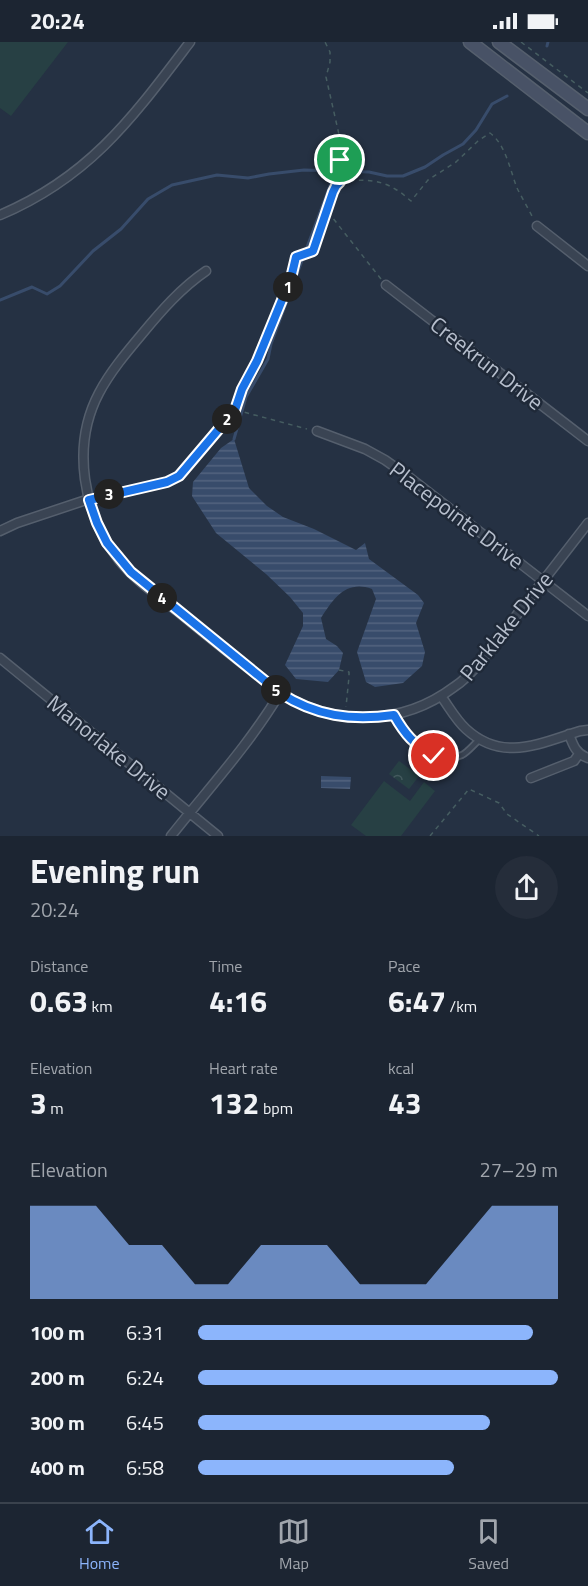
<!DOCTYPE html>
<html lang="en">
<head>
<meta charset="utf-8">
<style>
	:root { --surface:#1c2532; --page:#252d3a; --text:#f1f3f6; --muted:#a0a5ac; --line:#3a424d; --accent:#8cb5fc }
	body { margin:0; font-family:"Titillium Web",sans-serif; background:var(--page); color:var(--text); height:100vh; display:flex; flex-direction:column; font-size:22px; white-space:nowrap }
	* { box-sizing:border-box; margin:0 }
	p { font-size:20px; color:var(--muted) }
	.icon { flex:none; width:33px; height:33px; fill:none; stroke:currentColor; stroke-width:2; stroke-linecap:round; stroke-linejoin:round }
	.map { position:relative; height:794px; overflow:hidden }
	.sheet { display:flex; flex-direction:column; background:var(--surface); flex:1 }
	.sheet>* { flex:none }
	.pin { position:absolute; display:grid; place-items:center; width:51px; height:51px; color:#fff; margin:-26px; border:3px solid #fff; border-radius:50%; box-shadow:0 2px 6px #0007 }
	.km { position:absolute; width:30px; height:30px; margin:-15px; border-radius:50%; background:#222; color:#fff; font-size:16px; line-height:30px; text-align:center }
	.round { display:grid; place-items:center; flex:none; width:63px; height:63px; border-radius:32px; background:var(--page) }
	.headline { display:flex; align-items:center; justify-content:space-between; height:102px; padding:0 30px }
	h1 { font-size:33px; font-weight:700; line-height:45px }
	.metrics { display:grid; grid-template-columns:repeat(3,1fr); gap:9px; height:102px; padding:6px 30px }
	.metrics div { display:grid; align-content:center }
	.metrics b { font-size:30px; font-weight:700 }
	.metrics small { font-size:16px; font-weight:400 }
	.metrics p { font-size:16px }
	.chart { height:168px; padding:12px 30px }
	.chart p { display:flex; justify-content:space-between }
	.chart svg { width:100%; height:108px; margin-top:6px; fill:var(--accent); opacity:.7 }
	ul { padding:0 30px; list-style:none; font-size:20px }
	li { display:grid; grid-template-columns:96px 72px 1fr; align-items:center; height:45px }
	li i { height:15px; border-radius:8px; background:var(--accent) }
	.status { display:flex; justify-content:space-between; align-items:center; height:42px; padding:0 30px; background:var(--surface); direction:ltr }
	.status svg { height:16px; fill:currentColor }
	.menu { display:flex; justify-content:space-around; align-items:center; height:84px; border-top:2px solid var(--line); background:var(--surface); font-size:16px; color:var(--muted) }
	.menu a { display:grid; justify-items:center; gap:3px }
	.menu .active { color:var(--accent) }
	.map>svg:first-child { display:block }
	.grass { fill:#274044 }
	.forest { fill:url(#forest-crowns) }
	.water { fill:url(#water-rules) }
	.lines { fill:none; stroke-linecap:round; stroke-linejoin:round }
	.stream { stroke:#384c6b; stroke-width:3 }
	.lane-casing { stroke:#555f6d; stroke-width:8 }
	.street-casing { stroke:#555f6d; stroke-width:11 }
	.secondary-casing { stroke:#555f6d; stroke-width:15 }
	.path { stroke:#465d61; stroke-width:1.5; stroke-dasharray:4.5 4.5; stroke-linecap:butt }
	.lane { stroke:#3a4453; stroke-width:4.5 }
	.street { stroke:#3a4453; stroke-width:8 }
	.secondary { stroke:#485266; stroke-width:12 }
	.route-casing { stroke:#fff; stroke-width:12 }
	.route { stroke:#1a73e8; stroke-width:8 }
	.labels { text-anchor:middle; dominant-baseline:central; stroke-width:5; stroke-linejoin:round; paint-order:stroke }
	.street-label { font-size:22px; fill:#b7bfcd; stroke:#1f2938 }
</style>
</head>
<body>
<div class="status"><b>20:24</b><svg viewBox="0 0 49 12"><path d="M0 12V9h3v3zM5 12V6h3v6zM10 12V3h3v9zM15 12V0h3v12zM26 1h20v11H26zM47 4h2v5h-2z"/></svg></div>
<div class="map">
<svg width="588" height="794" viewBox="0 0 588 794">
	<defs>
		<pattern id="forest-crowns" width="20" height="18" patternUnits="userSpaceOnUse" patternTransform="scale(1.5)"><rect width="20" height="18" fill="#274044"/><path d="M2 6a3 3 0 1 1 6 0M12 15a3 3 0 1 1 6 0" fill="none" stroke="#445a5e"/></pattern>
		<pattern id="water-rules" width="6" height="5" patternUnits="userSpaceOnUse" patternTransform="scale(1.5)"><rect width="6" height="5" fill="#384c6b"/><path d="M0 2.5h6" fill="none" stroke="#53647f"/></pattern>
	</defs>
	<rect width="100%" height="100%" fill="#253143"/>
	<path class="grass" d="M0 0H68L11 74 0 66Z
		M384 739 410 759 424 740 435 749 401 794H366L351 783Z"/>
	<path class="forest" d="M399 719 419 734 409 747 389 732Z"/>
	<path class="water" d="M234 397 249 446 267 464 283 475 314 487 356 508 365 501 369 517 418 553 424 561 416 581 425 610 422 624 403 641 375 645 366 640 357 610 376 557 372 547C346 538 334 556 321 576L326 597 337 604 343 611 339 628 328 640 296 637 285 623 303 584V571L290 555 266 532 216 491 192 454 193 440 221 406Z
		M321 734 351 735 350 747 321 746Z"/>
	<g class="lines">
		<path class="stream" d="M547 4 548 0
			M0 258 32 245 47 252 60 244 93 209 121 187 148 157 172 143 217 133 248 136 269 132 304 128 369 130 387 134H403L425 125 443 113 463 102 476 88 492 62 507 54
			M234 397 246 355 268 317 271 302 335 130"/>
		<defs>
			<path id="lane" d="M394 673C407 695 432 726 462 713 468 710 474 702 480 697"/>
			<path id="street" d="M0 173C90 135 133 75 190 0
				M537 184 588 224
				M206 229C181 246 161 269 142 292 126 311 110 330 99 351 71 404 83 472 119 518 135 538 157 553 177 569 211 597 245 624 280 651 335 685 402 684 454 645 465 638 473 629 481 619L588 481
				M386 243 588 399
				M317 389 365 407 385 418 409 435 588 574
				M0 489 17 481 89 457
				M0 616 218 794
				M441 654C449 665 456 678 466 687 503 721 540 701 580 689L588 688
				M569 692C573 703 576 712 588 716
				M531 736 574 719 579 712
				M171 794C208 747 249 703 280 651"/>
			<path id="secondary" d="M470 0 588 91
				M499 0 588 67"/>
		</defs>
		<use href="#lane" class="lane-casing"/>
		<use href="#street" class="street-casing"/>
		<use href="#secondary" class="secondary-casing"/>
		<path class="path" d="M521 0 588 51
			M341 140C358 137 380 137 395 147 401 150 406 155 411 159L428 138 456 120 478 99 490 91C506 103 510 128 517 146 522 156 528 166 533 176
			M328 170 381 237
			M236 368 307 387
			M98 454 167 440 179 434 235 368 242 347 257 319 291 236 296 215 313 209 333 150 336 143 340 140V97L326 35 330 20V10L325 0
			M339 628 349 630V635L346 665
			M430 794 469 747 499 761 507 772 539 794"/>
		<use href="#lane" class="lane"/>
		<use href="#street" class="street"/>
		<use href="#secondary" class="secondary"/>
	</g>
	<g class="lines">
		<defs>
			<path id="route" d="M340 118V140L336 144 333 150 313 209 296 215 291 236 257 319 242 347 235 368 179 434 167 440 89 458 97 481 107 501 131 530 280 651C316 674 351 679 394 673 406 694 413 701 434 714"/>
		</defs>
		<use href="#route" class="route-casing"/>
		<use href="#route" class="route"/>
	</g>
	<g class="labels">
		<g class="street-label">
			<text transform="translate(487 321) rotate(38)">Creekrun Drive</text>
			<text transform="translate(457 473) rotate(37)">Placepointe Drive</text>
			<text transform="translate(506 584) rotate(-51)">Parklake Drive</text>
			<text transform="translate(109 705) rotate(39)">Manorlake Drive</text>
		</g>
	</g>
</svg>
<div class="pin" style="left:340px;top:118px;background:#1e9e55"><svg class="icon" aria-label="arrive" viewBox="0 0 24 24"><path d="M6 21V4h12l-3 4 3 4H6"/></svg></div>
<div class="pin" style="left:434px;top:714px;background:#d93025"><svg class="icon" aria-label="check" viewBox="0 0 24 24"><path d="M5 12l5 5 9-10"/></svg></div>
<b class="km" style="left:288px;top:245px">1</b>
<b class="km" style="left:227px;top:377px">2</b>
<b class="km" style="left:109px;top:452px">3</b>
<b class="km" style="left:162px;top:556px">4</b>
<b class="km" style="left:276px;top:648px">5</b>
</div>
<section class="sheet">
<div class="headline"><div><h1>Evening run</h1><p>20:24</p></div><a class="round"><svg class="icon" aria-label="share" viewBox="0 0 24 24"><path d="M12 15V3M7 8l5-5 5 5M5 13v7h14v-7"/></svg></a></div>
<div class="metrics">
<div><p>Distance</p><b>0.63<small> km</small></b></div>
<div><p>Time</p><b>4:16</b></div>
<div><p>Pace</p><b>6:47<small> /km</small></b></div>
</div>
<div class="metrics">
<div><p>Elevation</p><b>3<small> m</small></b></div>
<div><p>Heart rate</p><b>132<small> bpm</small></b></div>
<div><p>kcal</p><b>43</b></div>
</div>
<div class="chart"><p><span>Elevation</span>27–29 m</p>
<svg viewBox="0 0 160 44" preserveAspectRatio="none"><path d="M0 44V6L10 6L20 6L30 22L40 22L50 38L60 38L70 22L80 22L90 22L100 38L110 38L120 38L130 22L140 6L150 6L160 6V44z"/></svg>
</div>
<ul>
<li><b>100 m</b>6:31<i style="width:93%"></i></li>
<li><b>200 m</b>6:24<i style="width:100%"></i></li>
<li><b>300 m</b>6:45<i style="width:81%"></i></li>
<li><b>400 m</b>6:58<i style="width:71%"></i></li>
</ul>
</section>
<nav class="menu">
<a class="active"><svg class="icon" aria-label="home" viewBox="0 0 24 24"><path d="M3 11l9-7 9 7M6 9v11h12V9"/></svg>Home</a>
<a><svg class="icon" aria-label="map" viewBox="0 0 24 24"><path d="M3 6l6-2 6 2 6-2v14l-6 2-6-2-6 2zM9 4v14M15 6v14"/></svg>Map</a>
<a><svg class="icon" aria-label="saved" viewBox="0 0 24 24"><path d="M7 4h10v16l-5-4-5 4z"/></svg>Saved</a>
</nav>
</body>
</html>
